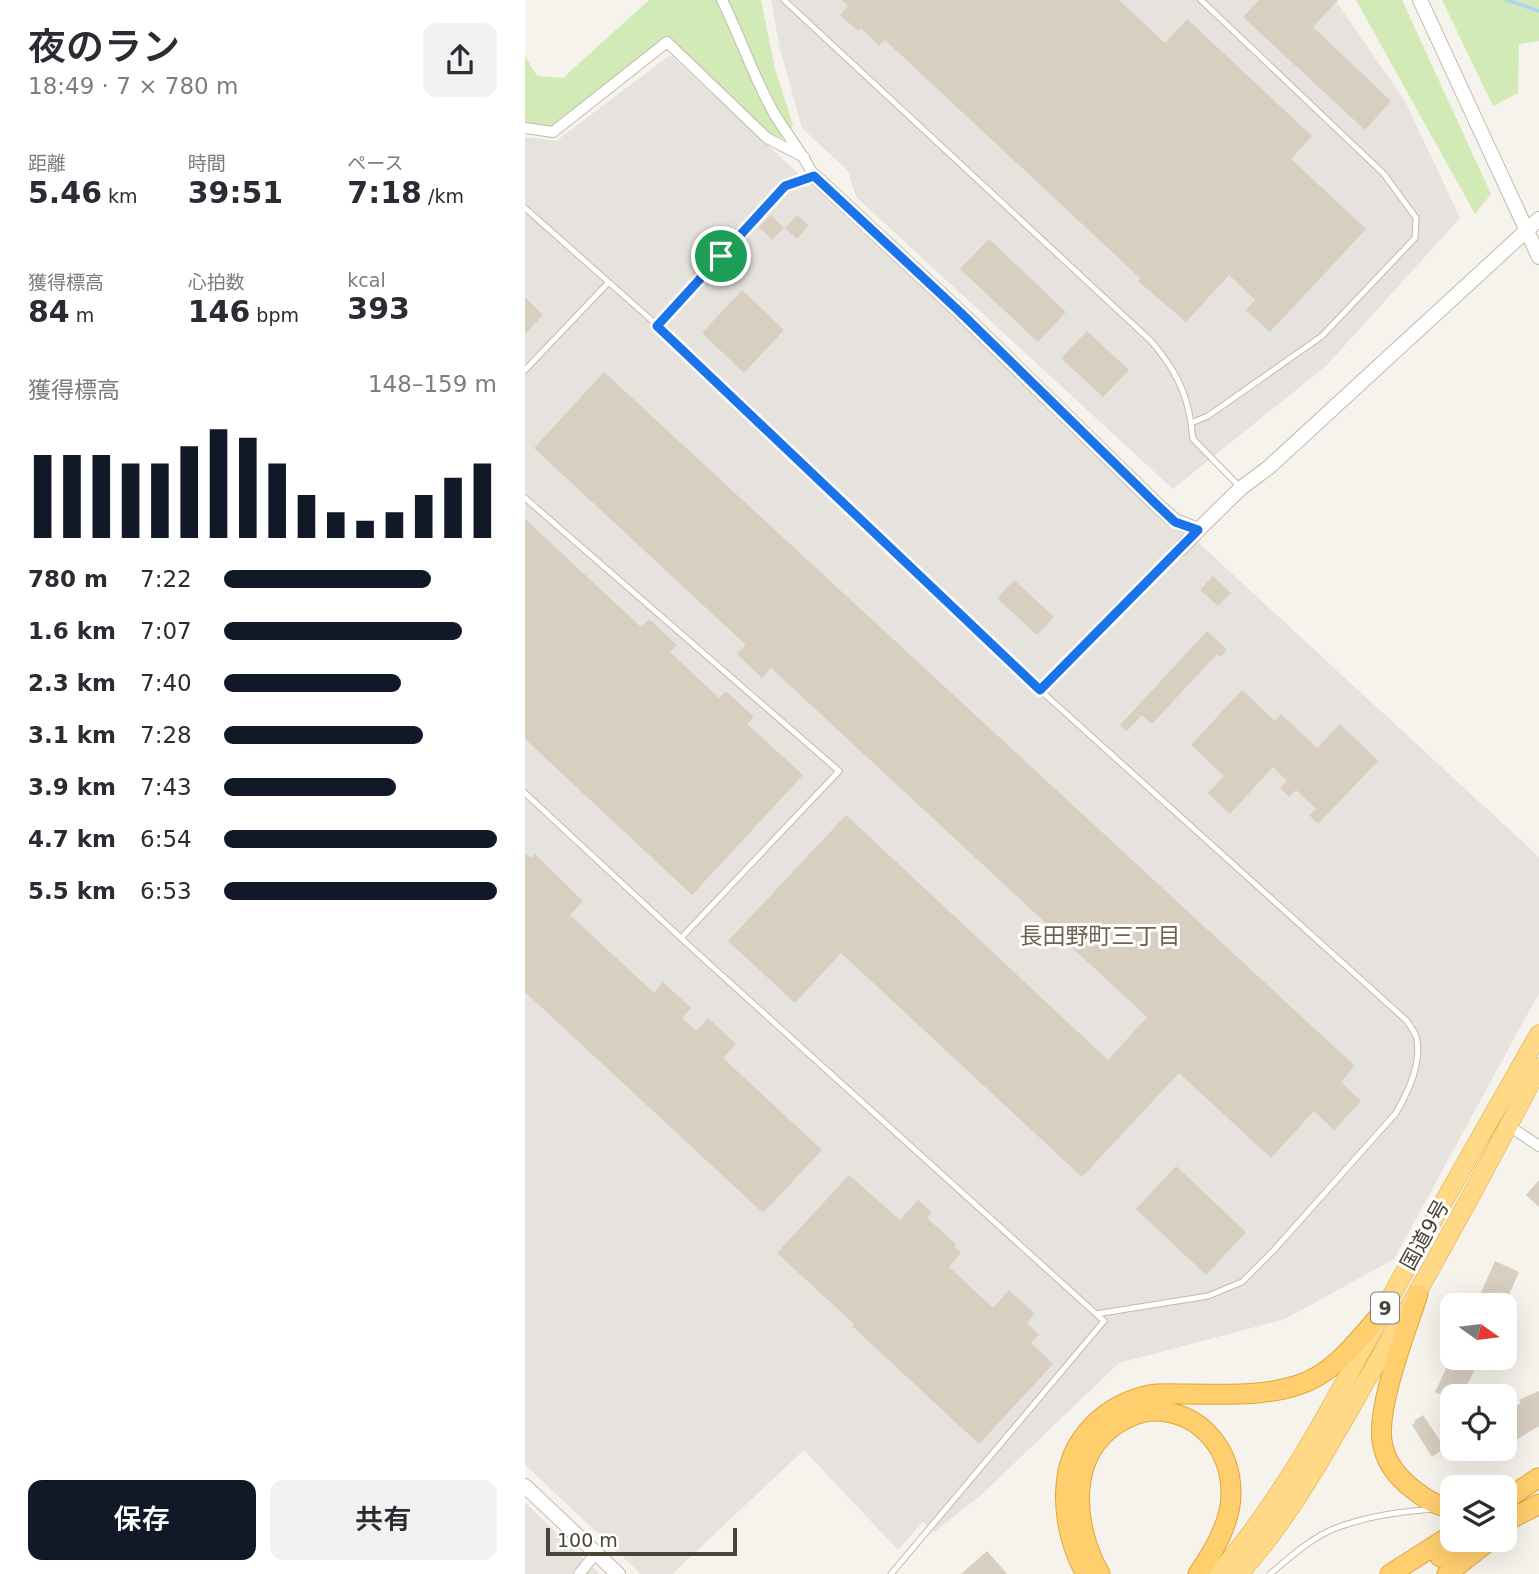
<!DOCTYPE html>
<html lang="ja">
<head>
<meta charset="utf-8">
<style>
	:root { --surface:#fff; --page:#f2f2f3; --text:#2b2b33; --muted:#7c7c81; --accent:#111827 }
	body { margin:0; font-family:"DejaVu Sans","Noto Sans JP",sans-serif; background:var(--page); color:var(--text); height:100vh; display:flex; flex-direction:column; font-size:26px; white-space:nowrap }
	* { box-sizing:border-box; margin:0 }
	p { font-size:23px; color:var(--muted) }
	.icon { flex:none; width:38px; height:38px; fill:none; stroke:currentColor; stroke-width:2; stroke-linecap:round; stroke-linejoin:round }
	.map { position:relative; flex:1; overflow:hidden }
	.side { display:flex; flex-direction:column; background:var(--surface); width:525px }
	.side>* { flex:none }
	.needle { width:46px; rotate:104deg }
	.buttons { position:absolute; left:915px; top:1293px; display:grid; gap:14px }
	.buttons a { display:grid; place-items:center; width:77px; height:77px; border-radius:14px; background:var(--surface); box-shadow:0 7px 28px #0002; font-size:35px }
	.scale { position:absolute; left:21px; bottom:18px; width:191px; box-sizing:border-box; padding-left:7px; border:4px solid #4b4439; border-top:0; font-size:19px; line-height:24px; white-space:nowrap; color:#4b4439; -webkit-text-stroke:5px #fff; paint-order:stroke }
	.pin { position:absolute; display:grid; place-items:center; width:60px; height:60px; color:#fff; margin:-30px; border:4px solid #fff; border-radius:50%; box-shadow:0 2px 7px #0007 }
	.round { display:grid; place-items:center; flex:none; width:74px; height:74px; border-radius:14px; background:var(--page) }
	.summary { display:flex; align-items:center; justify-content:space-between; height:119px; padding:0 28px }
	h1 { font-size:38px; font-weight:600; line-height:52px }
	.metrics { display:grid; grid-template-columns:repeat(3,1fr); gap:10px; height:119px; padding:7px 28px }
	.metrics div { display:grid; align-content:center }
	.metrics b { font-size:30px; font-weight:600 }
	.metrics small { font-size:19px; font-weight:400 }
	.metrics p { font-size:19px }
	.chart { height:196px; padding:14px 28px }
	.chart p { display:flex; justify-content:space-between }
	.chart svg { width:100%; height:126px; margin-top:7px; stroke:var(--accent); stroke-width:6 }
	.cta { display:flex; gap:14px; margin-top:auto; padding:14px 28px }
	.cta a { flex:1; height:80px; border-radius:14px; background:var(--accent); color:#fff; font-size:28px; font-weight:600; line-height:80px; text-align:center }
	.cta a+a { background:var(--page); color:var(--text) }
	ul { padding:0 28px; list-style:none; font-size:23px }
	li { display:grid; grid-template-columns:112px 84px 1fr; align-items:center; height:52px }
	li i { height:18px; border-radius:9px; background:var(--accent) }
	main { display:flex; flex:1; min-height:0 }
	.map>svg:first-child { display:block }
	.industrial { fill:#e6e2dd }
	.green { fill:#d2eab5 }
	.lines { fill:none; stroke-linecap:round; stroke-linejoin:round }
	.stream { stroke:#a9d4f2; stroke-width:3.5 }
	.building { fill:#d8cfc1 }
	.service-casing { stroke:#c2bbae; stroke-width:7 }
	.minor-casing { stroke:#c2bbae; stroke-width:12 }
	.tertiary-casing { stroke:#c2bbae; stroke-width:16 }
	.trunk-casing { stroke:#e0a43c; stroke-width:19 }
	.motorway-casing { stroke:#e0a43c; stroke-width:21 }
	.service { stroke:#fff; stroke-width:5 }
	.minor { stroke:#fff; stroke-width:10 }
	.tertiary { stroke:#fff; stroke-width:14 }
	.trunk { stroke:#ffd985; stroke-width:18 }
	.motorway { stroke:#ffcf6e; stroke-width:19 }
	.route-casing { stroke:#fff; stroke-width:14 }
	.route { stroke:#1a73e8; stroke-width:9 }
	.labels { text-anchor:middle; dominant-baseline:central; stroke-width:6; stroke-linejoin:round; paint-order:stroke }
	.shield { fill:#fff; stroke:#817c74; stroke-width:2 }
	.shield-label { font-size:19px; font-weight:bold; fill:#4b4439 }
	.street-label { font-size:21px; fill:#4b4439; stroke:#fff }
	.neighbourhood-label { font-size:23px; fill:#6e6250; stroke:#fff }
</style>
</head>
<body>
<main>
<section class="side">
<div class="summary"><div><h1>夜のラン</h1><p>18:49 · 7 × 780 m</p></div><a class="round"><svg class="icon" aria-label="share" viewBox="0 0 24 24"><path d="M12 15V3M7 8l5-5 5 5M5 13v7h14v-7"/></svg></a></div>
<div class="metrics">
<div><p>距離</p><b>5.46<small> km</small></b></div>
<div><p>時間</p><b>39:51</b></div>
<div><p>ペース</p><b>7:18<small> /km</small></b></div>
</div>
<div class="metrics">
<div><p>獲得標高</p><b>84<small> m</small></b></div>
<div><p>心拍数</p><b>146<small> bpm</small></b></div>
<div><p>kcal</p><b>393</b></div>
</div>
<div class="chart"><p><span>獲得標高</span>148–159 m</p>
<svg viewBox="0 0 160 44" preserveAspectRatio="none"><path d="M5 44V15M15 44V15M25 44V15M35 44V18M45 44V18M55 44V12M65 44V6M75 44V9M85 44V18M95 44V29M105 44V35M115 44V38M125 44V35M135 44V29M145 44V23M155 44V18"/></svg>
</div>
<ul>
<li><b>780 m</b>7:22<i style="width:76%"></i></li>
<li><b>1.6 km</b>7:07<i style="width:87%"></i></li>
<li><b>2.3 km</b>7:40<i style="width:65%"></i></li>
<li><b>3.1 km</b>7:28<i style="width:73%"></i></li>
<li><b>3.9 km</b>7:43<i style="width:63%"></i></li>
<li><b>4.7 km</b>6:54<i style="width:100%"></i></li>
<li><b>5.5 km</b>6:53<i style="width:100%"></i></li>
</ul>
<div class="cta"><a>保存</a><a>共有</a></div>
</section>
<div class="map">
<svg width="1014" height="1574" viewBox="0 0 1014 1574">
	<rect width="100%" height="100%" fill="#f6f3ec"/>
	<path class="industrial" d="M246 0H810L880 101 935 218 802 365 648 489 331 197 323 171 277 128 255 49Z
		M145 55 1014 857V993L869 1259 760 1319 594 1363 455 1496 409 1532 398 1522 373 1550 279 1450 147 1574H116L0 1465V137L31 141Z
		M0 1503 75 1574H0Z"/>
	<path class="green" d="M124 0H193L261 135 256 138 243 132 143 37 54 106 52 104V107L27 127 0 124V56L12 76 38 78Z
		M199 0H236L250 69 268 125 265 130 245 103Z
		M831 0H877L966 194 950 214Z
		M917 0H1014V41L994 44 993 93 968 106Z"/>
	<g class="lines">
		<path class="stream" d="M982 0 1014 11"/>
	</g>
	<path class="building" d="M317 0H594L640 43 662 19 787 136 766 159 841 229 745 332 721 310 730 300 704 275 661 322 613 281 615 278 360 40 354 46 336 28 333 31 315 15 323 6Z
		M734 0H813L788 27 866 101 840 130 718 17Z
		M246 215 259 228 247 240 234 227Z
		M272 215 284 225 272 239 260 228Z
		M464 239 541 312 513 342 435 269Z
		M217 290 259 330 219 373 177 333Z
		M0 297 18 315 0 334Z
		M562 331 604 370 578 397 536 358Z
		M79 372 830 1066 816 1082 836 1101 809 1130 789 1111 746 1158 654 1073 557 1177 316 953 270 1003 203 941 321 815 583 1060 622 1017 246 668 237 678 212 654 221 645 9 448Z
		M0 519 116 627 124 619 152 645 145 652 194 698 201 691 229 717 222 724 278 775 167 895 0 739Z
		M688 576 706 593 693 606 675 590Z
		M489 580 529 617 512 635 472 598Z
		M682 631 702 650 696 657 692 654 627 724 617 715 602 731 595 725Z
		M717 690 750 721 756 714 792 748 815 724 853 761 793 824 784 815 791 809 771 790 764 797 755 788 762 781 748 767 705 814 683 793 699 776 666 745Z
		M0 853 6 858 10 854 58 901 45 915 129 993 138 982 166 1008 157 1018 171 1031 183 1018 211 1044 198 1058 297 1150 238 1213 0 992Z
		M651 1166 721 1232 681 1275 611 1209Z
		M324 1175 375 1220 393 1200 407 1213 402 1218 431 1244 429 1246 436 1253 424 1267 468 1308 484 1290 510 1314 502 1323 514 1335 506 1343 528 1364 454 1444 327 1326 329 1324 252 1253Z
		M1014 1180V1207L1001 1195Z
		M970 1261 994 1272 979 1306H950Z
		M926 1358H955L937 1396H928V1400L910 1392Z
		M1014 1391V1426L980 1447V1412L996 1403 994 1400Z
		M898 1415 920 1448 907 1457 887 1425 890 1423 889 1421Z
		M462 1551 482 1574H436Z"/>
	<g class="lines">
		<defs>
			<path id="service" d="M259 0 626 341C648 367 661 389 666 423L683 416 797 336 890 238 891 218 859 174 676 0
				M0 208 132 325 515 690 882 1021C885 1026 889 1031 891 1036 898 1062 883 1092 871 1113L748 1251 717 1282 683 1296 571 1314
				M132 325 260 186 286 177
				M0 370 83 283
				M666 423 668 439 716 488
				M0 498 314 771 156 938
				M515 690 654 550
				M0 793 170 951 579 1321 366 1574
				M745 1574C764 1558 787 1537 811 1528 842 1516 874 1512 907 1509"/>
			<path id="minor" d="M197 0C216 38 229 79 250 115 263 136 278 154 289 176
				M0 128 28 132 142 42 242 138 279 157
				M984 1126 1014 1146
				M54 1574 71 1553"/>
			<path id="tertiary" d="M895 0 1014 257
				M289 176 435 312 631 504 650 521 673 530 716 488 743 468 1014 219
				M655 549 673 530
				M0 1486 93 1574"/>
			<path id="trunk" d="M693 1574C761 1495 808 1404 857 1313 908 1219 961 1127 1014 1034
				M714 1574C764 1519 800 1453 837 1388 899 1283 958 1176 1014 1067"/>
			<path id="motorway" d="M893 1294C881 1332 852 1404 857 1441 860 1462 873 1478 889 1490 899 1498 914 1508 928 1507
				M980 1500 1013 1478
				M980 1522 1014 1504
				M915 1557 944 1540
				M561 1574C544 1545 536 1504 543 1471 552 1432 584 1404 624 1395 636 1393 649 1394 661 1394 698 1394 737 1397 773 1385 809 1374 832 1341 857 1313
				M575 1574C548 1526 541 1454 595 1422 605 1416 619 1411 630 1411 677 1412 707 1451 706 1496 705 1524 688 1552 673 1574
				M865 1574 928 1534
				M922 1574 965 1540"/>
		</defs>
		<use href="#service" class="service-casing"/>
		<use href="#minor" class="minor-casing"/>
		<use href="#tertiary" class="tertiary-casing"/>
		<use href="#trunk" class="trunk-casing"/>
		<use href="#motorway" class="motorway-casing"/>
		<use href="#service" class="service"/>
		<use href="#minor" class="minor"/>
		<use href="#tertiary" class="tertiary"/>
		<use href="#trunk" class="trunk"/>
		<use href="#motorway" class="motorway"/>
	</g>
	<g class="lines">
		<defs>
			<path id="route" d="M289 176 435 312 631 504 650 522 673 530 515 690 132 326 260 186Z"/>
		</defs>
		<use href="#route" class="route-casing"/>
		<use href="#route" class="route"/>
	</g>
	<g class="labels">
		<rect class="shield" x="846" y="1292.5" width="28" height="31" rx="5"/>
		<g class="shield-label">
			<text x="860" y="1308">9</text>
		</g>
		<g class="street-label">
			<text transform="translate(900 1235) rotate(-61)">国道9号</text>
		</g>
		<g class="neighbourhood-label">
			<text x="575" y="936">長田野町三丁目</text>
		</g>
	</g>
</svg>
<div class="buttons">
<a><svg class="needle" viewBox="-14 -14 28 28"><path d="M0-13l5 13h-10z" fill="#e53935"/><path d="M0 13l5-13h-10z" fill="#7c7c81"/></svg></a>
<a><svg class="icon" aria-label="locate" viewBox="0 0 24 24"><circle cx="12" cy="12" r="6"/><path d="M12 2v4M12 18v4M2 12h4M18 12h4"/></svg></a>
<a><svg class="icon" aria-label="layers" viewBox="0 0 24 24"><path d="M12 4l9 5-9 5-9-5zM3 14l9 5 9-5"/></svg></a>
</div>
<div class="scale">100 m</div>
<div class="pin" style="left:196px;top:256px;background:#1e9e55"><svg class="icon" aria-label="arrive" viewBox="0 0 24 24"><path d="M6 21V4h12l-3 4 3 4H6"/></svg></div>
</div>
</main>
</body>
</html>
